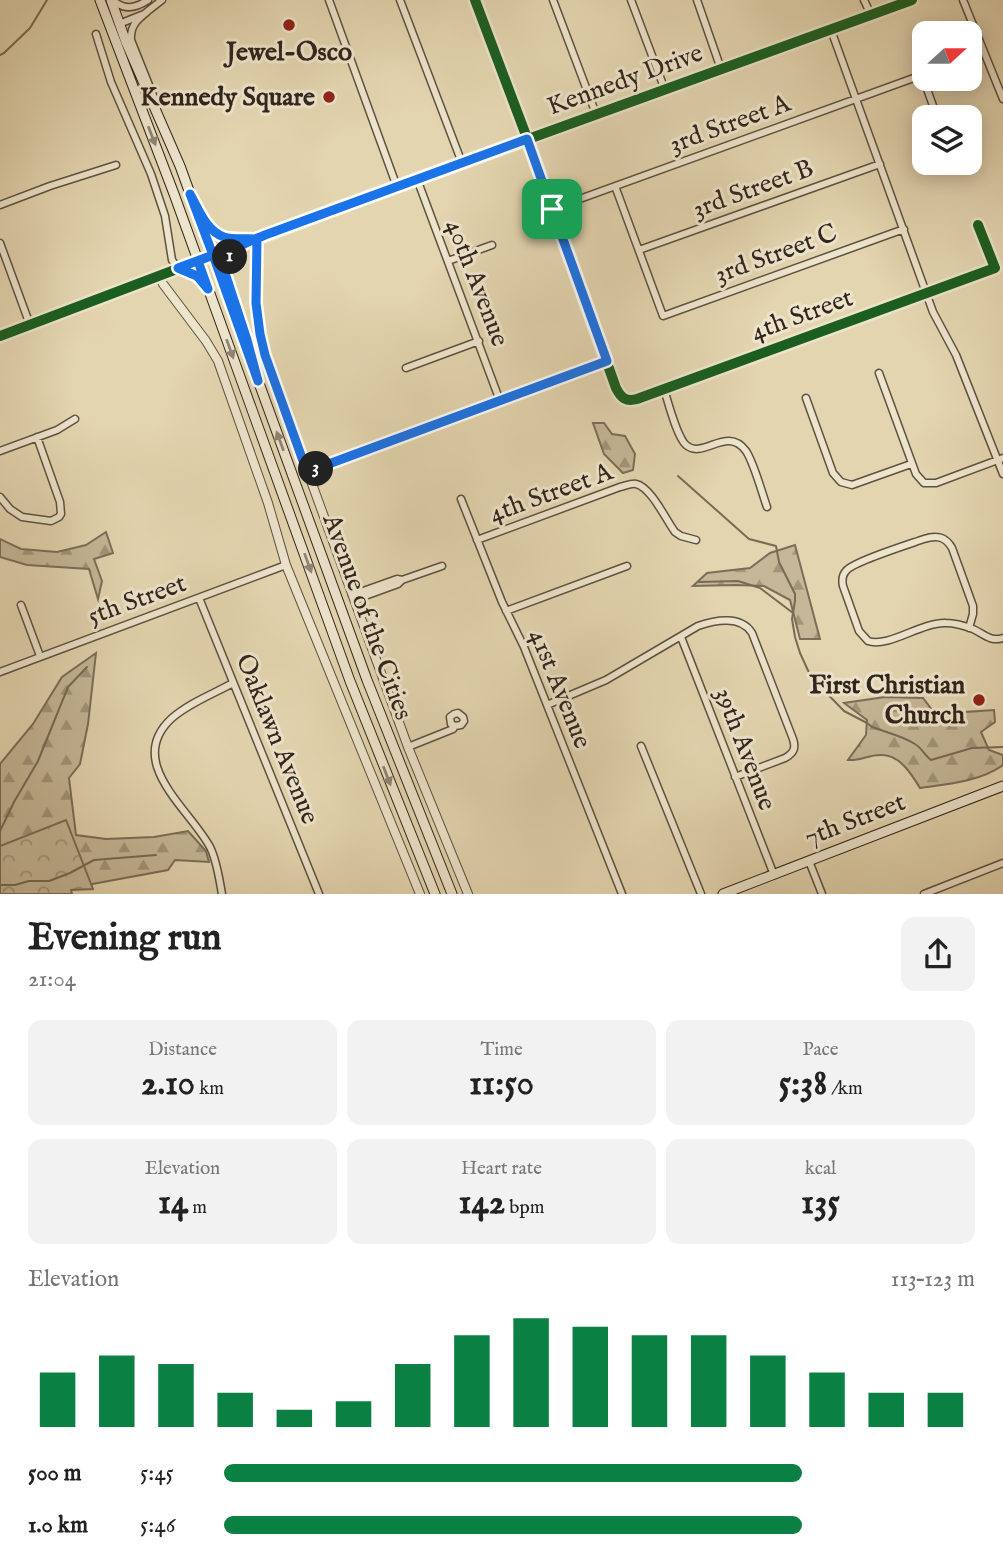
<!DOCTYPE html>
<html lang="en">
<head>
<meta charset="utf-8">
<style>
	:root { --surface:#fff; --page:#f2f2f2; --text:#222; --muted:#767676; --accent:#0b8043 }
	body { margin:0; font-family:"IM FELL English",serif; background:var(--page); color:var(--text); height:100vh; display:flex; flex-direction:column; font-size:26px; white-space:nowrap }
	* { box-sizing:border-box; margin:0 }
	p { font-size:23px; color:var(--muted) }
	.icon { flex:none; width:38px; height:38px; fill:none; stroke:currentColor; stroke-width:2; stroke-linecap:round; stroke-linejoin:round }
	.map { position:relative; height:894px; overflow:hidden }
	.side { display:flex; flex-direction:column; background:var(--surface); flex:1 }
	.side>* { flex:none }
	.needle { width:46px; rotate:69deg }
	.buttons { position:absolute; left:912px; top:21px; display:grid; gap:14px }
	.buttons a { display:grid; place-items:center; width:70px; height:70px; border-radius:14px; background:var(--surface); box-shadow:0 4px 18px #0003; font-size:35px }
	.pin { position:absolute; display:grid; place-items:center; width:60px; height:60px; color:#fff; margin:-30px; border-radius:14px; box-shadow:0 4px 10px #0006 }
	.km { position:absolute; width:35px; height:35px; margin:-18px; border-radius:50%; background:#222; color:#fff; font-size:19px; line-height:35px; text-align:center }
	.round { display:grid; place-items:center; flex:none; width:74px; height:74px; border-radius:14px; background:var(--page) }
	.headline { display:flex; align-items:center; justify-content:space-between; height:119px; padding:0 28px }
	h1 { font-size:38px; font-weight:700; line-height:52px }
	.figures { display:grid; grid-template-columns:repeat(3,1fr); gap:10px; height:119px; padding:7px 28px }
	.figures div { display:grid; align-content:center; border-radius:14px; background:var(--page); text-align:center }
	.figures b { font-size:35px; font-weight:700 }
	.figures small { font-size:19px; font-weight:400 }
	.figures p { font-size:19px }
	.chart { height:196px; padding:14px 28px }
	.chart p { display:flex; justify-content:space-between }
	.chart svg { width:100%; height:126px; margin-top:7px; stroke:var(--accent); stroke-width:6 }
	ul { padding:0 28px; list-style:none; font-size:23px }
	li { display:grid; grid-template-columns:112px 84px 1fr; align-items:center; height:52px }
	li i { height:18px; border-radius:9px; background:var(--accent) }
	.map>svg:first-child { display:block }
	.forest { fill:url(#forest-firs); stroke:#7b6e59; stroke-width:2 }
	.park { fill:url(#park-crowns); stroke:#7b6e59; stroke-width:2 }
	.lines { fill:none; stroke-linecap:round; stroke-linejoin:round }
	.stream { stroke:#776b56; stroke-width:2 }
	.minor-casing { stroke:#5e5140; stroke-width:9 }
	.tertiary-casing { stroke:#5e5140; stroke-width:10 }
	.secondary-casing { stroke:#31251b; stroke-width:11 }
	.minor { stroke:#ede4cc; stroke-width:6 }
	.tertiary { stroke:#ede4cc; stroke-width:8 }
	.secondary { stroke:#ede4cc; stroke-width:9 }
	.cycleway-casing { stroke:#ede4cc; stroke-width:15 }
	.cycleway { stroke:#1b5e20; stroke-width:10 }
	.oneway { fill:#8f8474 }
	.route-casing { stroke:#fff; stroke-width:14 }
	.route { stroke:#1a73e8; stroke-width:9 }
	.poi-dot { fill:#8f2418; stroke:#ede4cc; stroke-width:2.5 }
	.labels { text-anchor:middle; dominant-baseline:central; stroke-width:6; stroke-linejoin:round; paint-order:stroke }
	.poi-label { font-size:26px; font-weight:bold; fill:#31251b; stroke:#ede4cc; text-anchor:end }
	.street-label { font-size:26px; fill:#31251b; stroke:#ede4cc }
</style>
</head>
<body>
<div class="map">
<svg width="1003" height="894" viewBox="0 0 1003 894">
	<defs>
		<pattern id="forest-firs" width="22" height="20" patternUnits="userSpaceOnUse" patternTransform="scale(1.75)"><rect width="22" height="20" fill="#c5b797"/><path d="M5 1l3.5 6h-7zM16 11l3.5 6h-7z" fill="#a1957a"/></pattern>
		<pattern id="park-crowns" width="20" height="18" patternUnits="userSpaceOnUse" patternTransform="scale(1.75)"><rect width="20" height="18" fill="#c5b797"/><path d="M2 6a3 3 0 1 1 6 0M12 15a3 3 0 1 1 6 0" fill="none" stroke="#a1957a"/></pattern>
	</defs>
	<rect width="100%" height="100%" fill="#e3d5b0"/>
	<filter id="stains"><feTurbulence type="fractalNoise" baseFrequency=".00286" numOctaves="4"/><feColorMatrix values="0 0 0 0 .2 0 0 0 0 .09 0 0 0 0 .02 0 0 0 .5 -.17"/></filter>
	<radialGradient id="worn" r=".72"><stop offset=".6" stop-color="#630" stop-opacity="0"/><stop offset="1" stop-color="#630" stop-opacity=".3"/></radialGradient>
	<path class="forest" d="M593 423H604L612 434 625 436 635 454 633 470 623 473 604 454Z
		M106 532 113 553 94 559 102 581 98 599 89 569 27 565 0 557V539L21 549 57 552 86 545Z
		M795 545 820 639H800L790 600 764 586 735 585 693 586 707 573 750 568 770 553Z
		M96 653 88 724 80 764 69 778 76 835 106 839 154 837 188 831 206 851 209 862 175 860 168 870 87 885 0 894V764L33 724 62 677Z
		M885 697 923 698 939 719 964 712 994 710 995 722 981 732 989 750 1003 755V765C979 782 948 784 920 788 912 775 900 755 882 755 870 754 861 761 848 760L866 735 867 720 844 703Z"/>
	<path class="park" d="M66 820 93 889 71 890 72 894H0V846Z"/>
	<g class="lines">
		<path class="stream" d="M0 55 4 53 30 28 47 0
			M678 476 749 539 776 546 779 562 795 594V601L792 619 795 637 800 653 811 677 844 711 867 723 872 727C885 732 903 736 915 744 922 748 925 756 931 760L972 748 1003 747
			M699 582 738 581 760 588 793 613
			M0 831 14 802 38 761 68 687 87 667
			M0 885H15L29 881H49L70 873 94 860 156 855"/>
		<defs>
			<path id="minor" d="M113 0C124 11 136 8 148 0
				M329 0 397 187
				M400 0 462 163
				M475 0 524 130 616 388C621 398 626 402 637 399L995 268 978 225
				M553 0 596 114
				M631 0 665 90
				M697 0 721 69
				M864 0 871 15
				M963 0 1003 99
				M147 12C137 20 130 26 131 40L155 100
				M119 24 144 14 162 0
				M831 30 933 312 956 355 1003 474
				M96 34 111 82 151 174 165 216 172 260 178 268
				M417 179 500 401
				M615 186 663 316 904 229
				M0 205 50 186 116 165
				M552 209 922 75 937 117
				M0 243 30 325
				M639 250 880 164
				M448 261 492 245
				M406 368 479 341
				M879 373 916 474 924 483H936L1003 458
				M664 389C668 402 677 437 686 445 703 460 727 425 746 451 754 463 762 493 767 507
				M806 398 833 473 841 482 852 485 911 464
				M0 451 57 430 75 419
				M307 472 607 361
				M0 497 10 509 22 517 51 521 59 517 61 514 60 502 37 437
				M461 499 502 602 524 647 622 894
				M477 540 620 487C625 486 631 483 636 484 651 487 666 520 675 532L681 536 696 540
				M402 580 442 566
				M352 595 397 579 402 580 398 584 354 600
				M199 598 319 894
				M21 605 40 656
				M506 611 627 566
				M969 628 973 614V606L952 548C945 536 936 535 924 539 910 544 852 562 846 571 842 575 842 581 843 586L859 631 868 641C889 648 921 622 946 623 955 623 965 626 973 629 984 634 990 642 1003 638
				M681 637 774 875
				M0 672 286 565
				M547 705 606 680 698 626C715 620 741 615 752 633L793 739C796 748 794 753 785 758L735 777
				M641 746 701 894
				M408 747 453 729 455 726 461 725 464 721 463 717 458 713 454 714 450 717 451 724 455 726
				M809 861 822 894
				M222 894C219 878 217 861 210 847 189 808 124 762 172 718 189 703 213 694 233 683
				M924 894 1003 863"/>
			<path id="tertiary" d="M257 239C257 278 254 317 265 355L408 747 468 894
				M159 275 163 284 206 341 218 361 268 503 286 565 420 894
				M0 336 346 205 912 0"/>
			<path id="secondary" d="M100 0 174 194 350 681 435 894
				M111 0 126 42 180 166 367 680 452 894
				M204 219C218 241 233 238 257 239
				M178 268 197 276 204 282
				M226 279 225 266 237 246
				M723 894 1003 786"/>
		</defs>
		<use href="#minor" class="minor-casing"/>
		<use href="#tertiary" class="tertiary-casing"/>
		<use href="#secondary" class="secondary-casing"/>
		<use href="#minor" class="minor"/>
		<use href="#tertiary" class="tertiary"/>
		<use href="#secondary" class="secondary"/>
		<defs>
			<path id="cycleway" d="M475 0 524 130 616 388C621 398 626 402 637 399L995 268 978 225
				M0 336 346 205 912 0"/>
		</defs>
		<use href="#cycleway" class="cycleway-casing"/>
		<use href="#cycleway" class="cycleway"/>
	</g>
	<defs><path id="oneway-solid" d="M-6-.8H1V-3.2L6.5 0L1 3.2V.8H-6Z" transform="scale(1.75)"/></defs>
	<g class="oneway">
		<use href="#oneway-solid" transform="translate(152 136) rotate(69)"/>
		<use href="#oneway-solid" transform="translate(230 349) rotate(70)"/>
		<use href="#oneway-solid" transform="translate(280 441) rotate(-110)"/>
		<use href="#oneway-solid" transform="translate(308 563) rotate(70)"/>
		<use href="#oneway-solid" transform="translate(387 776) rotate(69)"/>
	</g>
	<g class="lines">
		<defs>
			<path id="route" d="M552 209 527 139 265 235C246 243 225 248 225 273L247 340 258 381 213 255 178 268 197 276 208 289 198 261 213 255 190 194C198 208 206 231 224 237 234 240 247 238 257 239L256 303 260 334 265 355 307 472 607 361 552 209"/>
		</defs>
		<use href="#route" class="route-casing"/>
		<use href="#route" class="route"/>
	</g>
	<g class="poi-dot">
		<circle cx="289" cy="25" r="7"/>
		<circle cx="329" cy="97" r="7"/>
		<circle cx="979" cy="700" r="7"/>
	</g>
	<g class="labels">
		<g class="poi-label">
			<text x="289" y="52" text-anchor="middle">Jewel-Osco</text>
			<text x="315" y="97">Kennedy Square</text>
			<text x="965" y="685">First Christian<tspan x="965" dy="30">Church</tspan></text>
		</g>
		<g class="street-label">
			<text transform="translate(625 80) rotate(-20)">Kennedy Drive</text>
			<text transform="translate(730 124) rotate(-20)">3rd Street A</text>
			<text transform="translate(753 189) rotate(-20)">3rd Street B</text>
			<text transform="translate(776 254) rotate(-20)">3rd Street C</text>
			<text transform="translate(477 283) rotate(69)">40th Avenue</text>
			<text transform="translate(802 315) rotate(-20)">4th Street</text>
			<text transform="translate(551 493) rotate(-20)">4th Street A</text>
			<text transform="translate(137 600) rotate(-20)">5th Street</text>
			<text transform="translate(367 617) rotate(70)">Avenue of the Cities</text>
			<text transform="translate(560 689) rotate(68)">41st Avenue</text>
			<text transform="translate(277 739) rotate(68)">Oaklawn Avenue</text>
			<text transform="translate(745 749) rotate(69)">39th Avenue</text>
			<text transform="translate(855 820) rotate(-21)">7th Street</text>
		</g>
	</g>
	<rect width="100%" height="100%" filter="url(#stains)"/>
	<rect width="100%" height="100%" fill="url(#worn)"/>
</svg>
<div class="buttons">
<a><svg class="needle" viewBox="-14 -14 28 28"><path d="M0-13l5 13h-10z" fill="#e53935"/><path d="M0 13l5-13h-10z" fill="#767676"/></svg></a>
<a><svg class="icon" aria-label="layers" viewBox="0 0 24 24"><path d="M12 4l9 5-9 5-9-5zM3 14l9 5 9-5"/></svg></a>
</div>
<div class="pin" style="left:552px;top:209px;background:#1e9e55"><svg class="icon" aria-label="arrive" viewBox="0 0 24 24"><path d="M6 21V4h12l-3 4 3 4H6"/></svg></div>
<b class="km" style="left:230px;top:257px">1</b>
<b class="km" style="left:316px;top:469px">3</b>
</div>
<section class="side">
<div class="headline"><div><h1>Evening run</h1><p>21:04</p></div><a class="round"><svg class="icon" aria-label="share" viewBox="0 0 24 24"><path d="M12 15V3M7 8l5-5 5 5M5 13v7h14v-7"/></svg></a></div>
<div class="figures">
<div><p>Distance</p><b>2.10<small> km</small></b></div>
<div><p>Time</p><b>11:50</b></div>
<div><p>Pace</p><b>5:38<small> /km</small></b></div>
</div>
<div class="figures">
<div><p>Elevation</p><b>14<small> m</small></b></div>
<div><p>Heart rate</p><b>142<small> bpm</small></b></div>
<div><p>kcal</p><b>135</b></div>
</div>
<div class="chart"><p><span>Elevation</span>113–123 m</p>
<svg viewBox="0 0 160 44" preserveAspectRatio="none"><path d="M5 44V25M15 44V19M25 44V22M35 44V32M45 44V38M55 44V35M65 44V22M75 44V12M85 44V6M95 44V9M105 44V12M115 44V12M125 44V19M135 44V25M145 44V32M155 44V32"/></svg>
</div>
<ul>
<li><b>500 m</b>5:45<i style="width:77%"></i></li>
<li><b>1.0 km</b>5:46<i style="width:77%"></i></li>
</ul>
</section>
</body>
</html>
